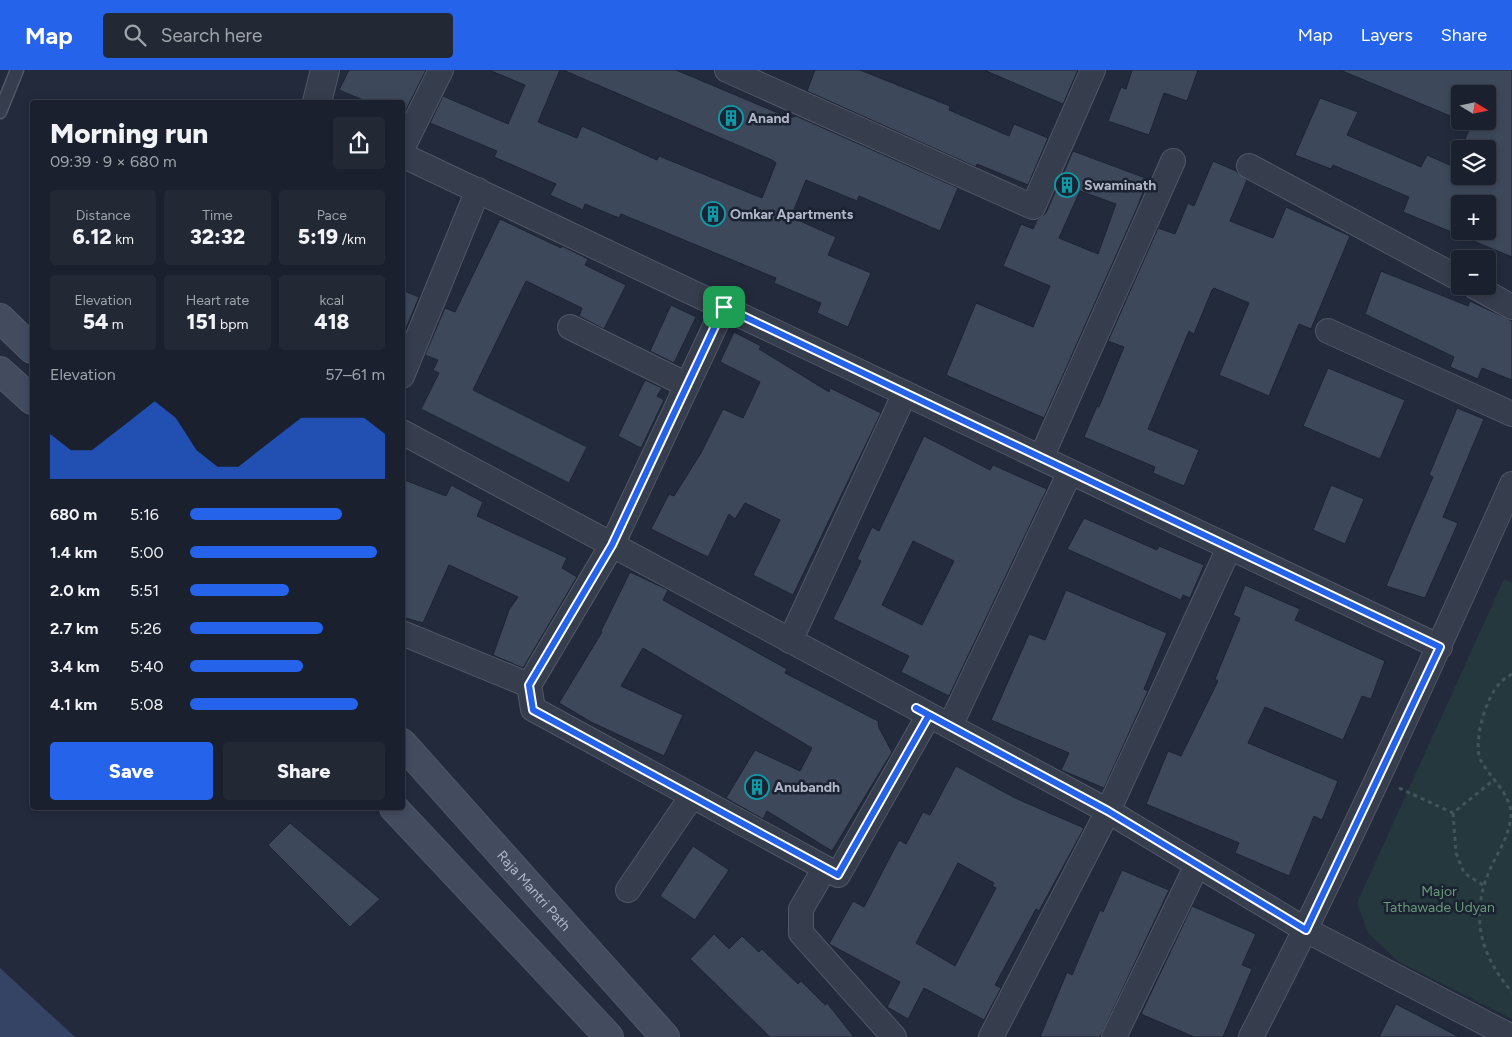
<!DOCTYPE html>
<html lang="en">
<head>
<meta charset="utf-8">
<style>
	:root { --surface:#1a202d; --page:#232835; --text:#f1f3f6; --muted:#9fa3aa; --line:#383e49; --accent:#2563eb }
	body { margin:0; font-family:Figtree,sans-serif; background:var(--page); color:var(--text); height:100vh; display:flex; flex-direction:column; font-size:19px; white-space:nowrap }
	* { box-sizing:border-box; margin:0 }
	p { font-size:16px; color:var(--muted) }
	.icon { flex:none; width:28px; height:28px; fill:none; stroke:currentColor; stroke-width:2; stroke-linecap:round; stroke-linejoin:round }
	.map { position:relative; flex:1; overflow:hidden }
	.side { position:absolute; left:30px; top:30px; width:375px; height:710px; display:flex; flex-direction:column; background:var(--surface); border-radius:5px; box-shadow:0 2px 8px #0003,0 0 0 1px var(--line) }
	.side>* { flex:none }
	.needle { width:32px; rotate:100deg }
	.fabs { position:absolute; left:1451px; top:15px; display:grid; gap:10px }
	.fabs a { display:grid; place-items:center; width:45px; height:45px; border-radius:5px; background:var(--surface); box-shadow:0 2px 8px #0003,0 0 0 1px var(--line); font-size:25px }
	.pin { position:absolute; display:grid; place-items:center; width:42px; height:42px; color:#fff; margin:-21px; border-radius:10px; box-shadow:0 2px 8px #0006 }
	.round { display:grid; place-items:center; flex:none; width:52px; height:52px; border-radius:5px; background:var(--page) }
	.head { display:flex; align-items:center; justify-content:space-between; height:85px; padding:0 20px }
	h1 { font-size:28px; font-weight:800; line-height:38px }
	.metrics { display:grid; grid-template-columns:repeat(3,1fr); gap:8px; height:85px; padding:5px 20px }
	.metrics div { display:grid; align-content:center; border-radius:5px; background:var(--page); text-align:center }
	.metrics b { font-size:21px; font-weight:800 }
	.metrics small { font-size:14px; font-weight:400 }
	.metrics p { font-size:14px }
	.chart { height:140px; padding:10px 20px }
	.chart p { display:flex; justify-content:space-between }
	.chart svg { width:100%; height:90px; margin-top:5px; fill:var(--accent); opacity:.7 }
	.button { display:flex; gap:10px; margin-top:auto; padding:10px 20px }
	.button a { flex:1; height:58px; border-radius:5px; background:var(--accent); color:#fff; font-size:20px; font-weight:800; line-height:58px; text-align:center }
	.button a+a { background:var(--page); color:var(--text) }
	ul { padding:0 20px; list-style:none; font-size:16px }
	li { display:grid; grid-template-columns:80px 60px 1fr; align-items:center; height:38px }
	li i { height:12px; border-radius:6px; background:var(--accent) }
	header { display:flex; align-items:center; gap:30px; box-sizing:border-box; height:70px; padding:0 25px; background:var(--accent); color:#fff }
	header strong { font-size:24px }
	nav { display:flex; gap:28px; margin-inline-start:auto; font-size:18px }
	.search { width:350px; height:45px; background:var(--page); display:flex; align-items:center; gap:12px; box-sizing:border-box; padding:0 18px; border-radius:5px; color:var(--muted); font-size:19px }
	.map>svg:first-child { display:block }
	.green { fill:#24383d }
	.water { fill:#354364 }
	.building { fill:#3d485b; stroke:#1d2433; fill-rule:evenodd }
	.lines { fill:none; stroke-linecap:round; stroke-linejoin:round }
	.service-casing { stroke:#515767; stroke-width:15 }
	.minor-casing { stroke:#515767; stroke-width:26 }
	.tertiary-casing { stroke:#515767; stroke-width:30 }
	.secondary-casing { stroke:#515767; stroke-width:30 }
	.path { stroke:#41555a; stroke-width:3; stroke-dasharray:4 4; stroke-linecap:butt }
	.service { stroke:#363d4c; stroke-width:12 }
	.minor { stroke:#363d4c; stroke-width:24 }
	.tertiary { stroke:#363d4c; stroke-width:28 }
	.secondary { stroke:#434b5f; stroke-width:28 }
	.route-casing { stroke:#fff; stroke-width:10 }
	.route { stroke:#2563eb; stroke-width:6 }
	.labels { text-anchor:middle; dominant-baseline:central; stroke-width:5; stroke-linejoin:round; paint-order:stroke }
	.poi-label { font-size:14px; font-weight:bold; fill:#b1b7c8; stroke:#1b2231; text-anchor:start }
	.street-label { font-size:14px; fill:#b1b7c8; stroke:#1b2231 }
	.park-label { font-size:14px; fill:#679a78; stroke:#1b2231 }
</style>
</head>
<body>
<header>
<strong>Map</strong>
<div class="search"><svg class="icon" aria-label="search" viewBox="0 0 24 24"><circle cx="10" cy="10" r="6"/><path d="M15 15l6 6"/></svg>Search here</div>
<nav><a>Map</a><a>Layers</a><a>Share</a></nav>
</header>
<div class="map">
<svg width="1512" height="967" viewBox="0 0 1512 967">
	<rect width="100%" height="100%" fill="#222a3c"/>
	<path class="green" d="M1504 509 1512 513V949L1399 892 1368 863 1357 833Z"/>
	<path class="water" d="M0 898 75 967H0Z"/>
	<path class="building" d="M349 0H426L405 42 402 41V32H368L339 20Z
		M489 0H560L538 52 577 68 582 56 657 90 659 86 762 128 776 93 772 90 563 0H676L790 48 796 46 958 118 940 161 859 126 857 131 806 110 791 147 836 167 828 185 871 203 848 257 817 243 821 233 774 213 776 208 621 144 619 148 585 134 583 140 550 125 556 114 494 87 497 81 430 53 443 26 508 54 525 15Z
		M815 0H860L950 36 949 40 1009 66 1014 54 1048 68 1028 115 977 94 976 97 807 21Z
		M984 0H1078L1063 34Z
		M1132 0H1198L1187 31 1164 23 1149 65 1108 51 1121 17 1126 19Z
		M1340 0H1512V187L1403 142 1409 127 1333 95 1331 99 1295 85 1320 28 1358 42 1347 65 1421 97 1427 85 1454 97 1460 81V106H1488V79H1461L1471 55 1462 51H1488V24H1460V50ZM1460 134H1488V161H1460Z
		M1073 81 1148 109 1137 138 1044 348 946 305 976 233 1033 257 1050 216 1003 196 1021 154 1033 159 1037 150 1046 143ZM1080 121 1116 134 1098 184 1059 168Z
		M1213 91 1236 101 1247 110 1230 151 1273 168 1286 137 1350 166 1311 259 1299 254 1269 326 1219 305 1249 233 1214 218 1212 220 1194 264 1189 261 1148 359 1199 380 1184 416 1153 403 1155 397 1084 367 1097 336 1099 337 1124 277 1108 271 1158 158 1175 164 1188 133 1194 136Z
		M500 149 561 178 562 176 588 189 585 195 626 215 604 259 579 246 582 238 526 211 473 320 587 377 569 413 421 339 439 303 433 300 438 290 425 285 445 238 455 242Z
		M1381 201 1468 236 1470 231 1512 251V310L1482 298 1478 309 1450 297 1454 287 1365 244Z
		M402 220 419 227 402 268Z
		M671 235 696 247 674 293 650 281Z
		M734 262 761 276 759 279 829 322 830 318 881 343 793 525 753 505 780 450 745 433 735 449 729 444 708 487 651 459 669 424 674 426 701 383 723 339 743 348 760 312 720 292Z
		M1328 298 1405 330 1380 389 1303 356Z
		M645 310 662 318 657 326 664 330 641 378 618 366Z
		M1457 338 1484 349 1443 447 1458 453 1425 528 1386 516 1433 407 1429 405Z
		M924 366 990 400 993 395 1047 419 949 626 901 602 909 586 833 549 861 491 857 489 872 457 879 461ZM913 471 954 491 922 555 882 535Z
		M402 409 446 426 451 415 483 432 477 446 567 488 562 498 577 507 523 598 493 585 509 540 518 527 449 495 423 553 402 547Z
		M1331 415 1364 429 1345 474 1313 460Z
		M1084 448 1157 480 1159 476 1204 495 1190 528 1183 525 1181 530 1067 479Z
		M630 502 668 520 663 530 787 599 785 603 878 651 879 658 892 682 832 781 767 741 763 749 726 728 755 680 800 701 812 678 643 578 621 616 683 645 664 686 591 652 559 633 602 562 601 561Z
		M1245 515 1300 539 1295 550 1385 591 1371 629 1362 626 1343 670 1265 637 1248 673 1338 711 1322 750 1314 746 1289 806 1235 783 1239 773 1146 734 1168 681 1181 686 1218 611 1215 609 1240 548 1233 545Z
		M1066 520 1167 563 1144 619 1148 621 1104 718 1061 700 1069 683 991 650 1029 564 1045 570Z
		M956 696 1015 728 1084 758 1039 841 1036 839 995 915 1001 918 984 950 924 918 908 949 887 937 900 912 829 874 853 831 864 837 899 770 906 774 923 742 930 745ZM958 793 994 813 992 816 996 818 955 896 916 873Z
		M290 753 380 829 350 857 268 775Z
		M693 776 729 800 695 850 660 826Z
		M1122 800 1169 820 1100 967H1040L1067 902 1072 905 1100 840 1103 842Z
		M1192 836 1256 864 1242 895 1252 899 1223 967H1194L1141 944Z
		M714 864 729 879 742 866 759 882 762 879 798 914 801 911 825 935 827 933 854 967H770L690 889Z
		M1396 934 1459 967H1379Z"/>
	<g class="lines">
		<defs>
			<path id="service" d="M0 42 17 0"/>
			<path id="minor" d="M727 0 1033 137 1093 0
				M402 79 441 0
				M402 85 1440 577
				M1249 96 1460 209
				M1474 216 1512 237
				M724 237 612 475 529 615 533 639 825 798
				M570 257 687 315
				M1328 261 1512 344
				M402 306 478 120
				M402 362 1108 741 1306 860 1512 967
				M1041 388 1173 91
				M402 563 529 615
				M790 571 905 323
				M950 656 1070 402
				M628 820 692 726
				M894 967 801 863V839L825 798 838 805 929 645 916 638
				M991 967 1108 741 1229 478
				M1114 967 1197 795
				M1251 967C1344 786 1429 600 1512 414"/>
			<path id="tertiary" d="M317 32 325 0"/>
			<g id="secondary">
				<path d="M0 248 32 279"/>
				<path d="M0 301 32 330"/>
				<path id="s1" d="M402 673 665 967"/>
				<path d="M394 738 609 967"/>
			</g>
		</defs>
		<use href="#service" class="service-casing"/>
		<use href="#minor" class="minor-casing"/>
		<use href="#tertiary" class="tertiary-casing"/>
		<use href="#secondary" class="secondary-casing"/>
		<path class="path" d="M1512 604C1508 607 1503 609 1500 613 1486 627 1472 673 1481 691 1490 707 1507 721 1511 740 1512 760 1501 777 1493 793 1469 841 1478 883 1512 922
			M1399 718 1453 743 1495 709
			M1453 743 1456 783 1464 803 1483 815"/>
		<use href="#service" class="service"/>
		<use href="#minor" class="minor"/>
		<use href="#tertiary" class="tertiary"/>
		<use href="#secondary" class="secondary"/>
	</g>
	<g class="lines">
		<defs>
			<path id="route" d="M724 237 1440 577 1306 860 1108 741 916 638 929 645 838 805 533 640 529 615 612 475Z"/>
		</defs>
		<use href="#route" class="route-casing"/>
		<use href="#route" class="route"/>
	</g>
	<defs>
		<symbol id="building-ring" viewBox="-11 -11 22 22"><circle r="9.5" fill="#1b2231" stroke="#0f9aa8" stroke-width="1.5"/><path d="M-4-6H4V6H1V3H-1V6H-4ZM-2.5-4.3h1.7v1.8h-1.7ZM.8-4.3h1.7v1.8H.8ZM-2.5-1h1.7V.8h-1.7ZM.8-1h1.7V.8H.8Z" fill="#0f9aa8"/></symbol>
	</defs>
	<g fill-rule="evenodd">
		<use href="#building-ring" x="717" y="34" width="28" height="28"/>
		<use href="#building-ring" x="1053" y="101" width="28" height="28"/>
		<use href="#building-ring" x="699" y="130" width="28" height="28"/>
		<use href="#building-ring" x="743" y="703" width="28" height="28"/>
	</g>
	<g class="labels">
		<g class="poi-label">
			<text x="748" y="48">Anand</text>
			<text x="1084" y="115">Swaminath</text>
			<text x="730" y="144">Omkar Apartments</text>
			<text x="774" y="717">Anubandh</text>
		</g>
		<g class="street-label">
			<text stroke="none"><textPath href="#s1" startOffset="198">Raja Mantri Path</textPath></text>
		</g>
		<g class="park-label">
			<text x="1439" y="821">Major<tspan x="1439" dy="16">Tathawade Udyan</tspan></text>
		</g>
	</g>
</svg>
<div class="fabs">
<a><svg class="needle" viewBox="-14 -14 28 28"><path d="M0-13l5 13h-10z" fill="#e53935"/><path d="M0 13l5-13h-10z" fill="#9fa3aa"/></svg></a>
<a><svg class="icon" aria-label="layers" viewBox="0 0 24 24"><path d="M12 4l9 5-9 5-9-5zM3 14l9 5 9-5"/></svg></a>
<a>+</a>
<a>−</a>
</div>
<div class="pin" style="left:724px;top:237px;background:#1e9e55"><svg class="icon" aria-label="arrive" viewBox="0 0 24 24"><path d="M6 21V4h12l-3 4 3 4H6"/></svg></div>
<section class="side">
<div class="head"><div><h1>Morning run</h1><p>09:39 · 9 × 680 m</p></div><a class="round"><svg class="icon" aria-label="share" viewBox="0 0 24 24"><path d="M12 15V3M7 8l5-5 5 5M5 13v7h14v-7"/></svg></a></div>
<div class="metrics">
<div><p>Distance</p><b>6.12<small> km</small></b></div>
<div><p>Time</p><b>32:32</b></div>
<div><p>Pace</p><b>5:19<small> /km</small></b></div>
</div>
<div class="metrics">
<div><p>Elevation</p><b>54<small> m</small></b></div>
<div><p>Heart rate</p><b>151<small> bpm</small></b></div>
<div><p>kcal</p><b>418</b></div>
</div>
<div class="chart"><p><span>Elevation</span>57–61 m</p>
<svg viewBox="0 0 160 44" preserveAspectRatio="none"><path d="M0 44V22L10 30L20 30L30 22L40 14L50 6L60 14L70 30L80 38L90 38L100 30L110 22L120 14L130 14L140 14L150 14L160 22V44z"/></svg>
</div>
<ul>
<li><b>680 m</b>5:16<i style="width:78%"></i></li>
<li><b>1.4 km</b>5:00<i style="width:96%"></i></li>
<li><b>2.0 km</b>5:51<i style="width:51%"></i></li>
<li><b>2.7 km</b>5:26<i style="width:68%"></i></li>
<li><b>3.4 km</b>5:40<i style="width:58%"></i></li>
<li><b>4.1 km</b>5:08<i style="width:86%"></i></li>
</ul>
<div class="button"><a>Save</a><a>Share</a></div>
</section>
</div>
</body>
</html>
